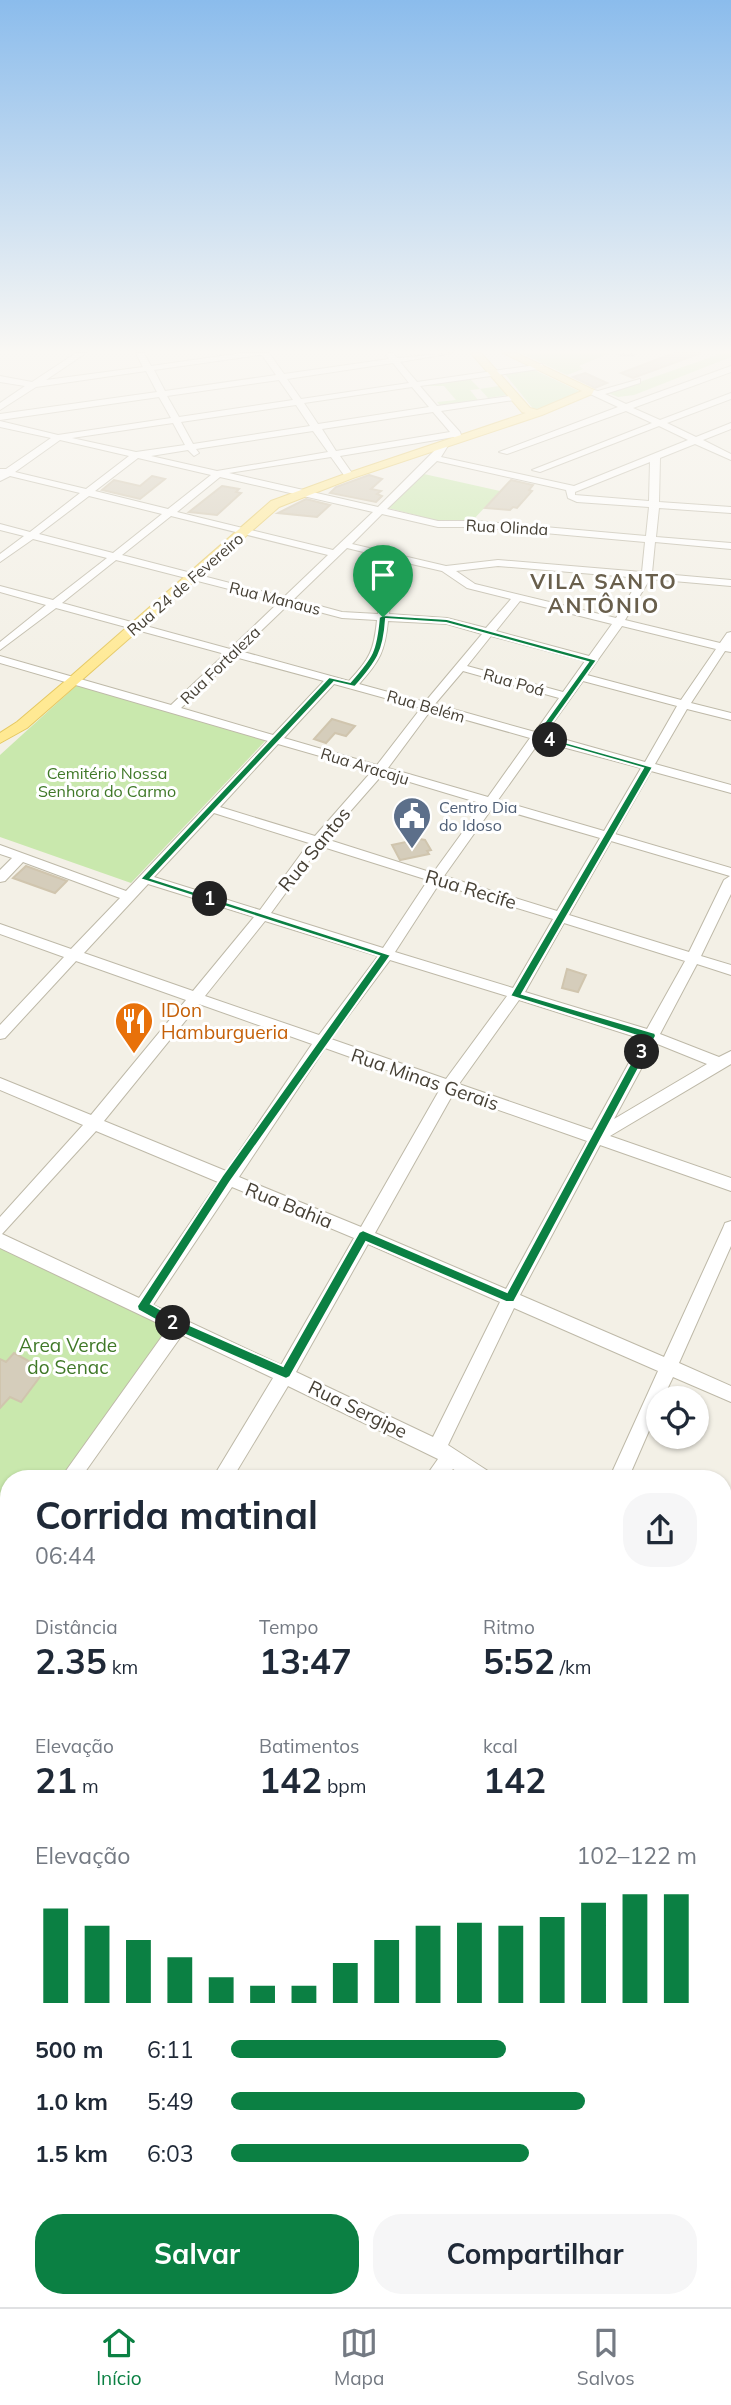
<!DOCTYPE html>
<html lang="pt">
<head>
<meta charset="utf-8">
<style>
	:root { --surface:#fff; --page:#f6f6f7; --text:#1f2937; --muted:#747a83; --line:#e0e1e3; --accent:#0b8043 }
	body { margin:0; font-family:Mulish,sans-serif; background:var(--page); color:var(--text); height:100vh; display:flex; flex-direction:column; font-size:26px; white-space:nowrap }
	* { box-sizing:border-box; margin:0 }
	p { font-size:23px; color:var(--muted) }
	.icon { flex:none; width:38px; height:38px; fill:none; stroke:currentColor; stroke-width:2; stroke-linecap:round; stroke-linejoin:round }
	.map { position:relative; flex:1; overflow:hidden }
	.sheet { position:absolute; left:0px; top:1470px; width:732px; height:838px; display:flex; flex-direction:column; background:var(--surface); border-radius:28px 28px 0 0; box-shadow:0 2px 5px #0004 }
	.sheet>* { flex:none }
	.buttons { position:absolute; left:646px; top:1386px; display:grid; gap:14px }
	.buttons a { display:grid; place-items:center; width:63px; height:63px; border-radius:50%; background:var(--surface); box-shadow:0 2px 5px #0004; font-size:35px }
	.pin { position:absolute; display:grid; place-items:center; width:60px; height:60px; color:#fff; margin:-72px -30px; border-radius:50% 50% 50% 0; rotate:-45deg; box-shadow:0 0 7px #0007 }
	.pin .icon { rotate:45deg }
	.km { position:absolute; width:35px; height:35px; margin:-18px; border-radius:50%; background:#222; color:#fff; font-size:19px; line-height:35px; text-align:center }
	.round { display:grid; place-items:center; flex:none; width:74px; height:74px; border-radius:28px; background:var(--page) }
	.head { display:flex; align-items:center; justify-content:space-between; height:119px; padding:0 35px }
	h1 { font-size:38px; font-weight:700; line-height:52px }
	.figures { display:grid; grid-template-columns:repeat(3,1fr); gap:10px; height:119px; padding:7px 35px }
	.figures div { display:grid; align-content:center }
	.figures b { font-size:35px; font-weight:700 }
	.figures small { font-size:19px; font-weight:400 }
	.figures p { font-size:19px }
	.chart { height:196px; padding:14px 35px }
	.chart p { display:flex; justify-content:space-between }
	.chart svg { width:100%; height:126px; margin-top:7px; stroke:var(--accent); stroke-width:6 }
	.cta { display:flex; gap:14px; margin-top:auto; padding:14px 35px }
	.cta a { flex:1; height:80px; border-radius:28px; background:var(--accent); color:#fff; font-size:28px; font-weight:700; line-height:80px; text-align:center }
	.cta a+a { background:var(--page); color:var(--text) }
	ul { padding:0 35px; list-style:none; font-size:23px }
	li { display:grid; grid-template-columns:112px 84px 1fr; align-items:center; height:52px }
	li i { height:18px; border-radius:9px; background:var(--accent) }
	.tab-bar { display:flex; justify-content:space-around; align-items:center; height:98px; border-top:2px solid var(--line); background:var(--surface); font-size:19px; color:var(--muted) }
	.tab-bar a { display:grid; justify-items:center; gap:4px }
	.tab-bar .selected { color:var(--accent) }
	.map>svg:first-child { display:block }
	.green { fill:#c9e8ad }
	.lines { fill:none; stroke-linecap:round; stroke-linejoin:round }
	.stream-far1 { stroke:#a1c9f1; stroke-width:4.5 }
	.stream { stroke:#a1c9f1; stroke-width:5 }
	.taxiway { fill:#c4c2be; fill-rule:evenodd }
	.building { fill:#d5cdbb; stroke:#d0c5ae; stroke-width:2 }
	.minor-casing { stroke:#beb9a8; stroke-width:2 }
	.major-casing { stroke:#e5c862; stroke-width:2 }
	.minor { fill:#fff; fill-rule:evenodd }
	.major { fill:#ffe993; fill-rule:evenodd }
	.route { fill:#0b8043; stroke:#fff; stroke-width:2; fill-rule:evenodd }
	.labels { text-anchor:middle; dominant-baseline:central; stroke-width:6; stroke-linejoin:round; paint-order:stroke }
	.far-street-label { font-size:16px; fill:#464035; stroke:#fff }
	.far-park-label { font-size:16px; fill:#3f7827; stroke:#fff }
	.far-service-label { font-size:16px; fill:#4e5e75; stroke:#fff; text-anchor:start }
	.street-label { font-size:19px; fill:#464035; stroke:#fff }
	.food-label { font-size:19px; fill:#c56008; stroke:#fff; text-anchor:start }
	.park-label { font-size:19px; fill:#3f7827; stroke:#fff }
	.far-district-label { font-size:21px; font-weight:bold; letter-spacing:2px; fill:#695f4c; stroke:#fff }
</style>
</head>
<body>
<div class="map">
<svg width="731" height="2307" viewBox="0 0 731 2307">
	<rect width="100%" height="100%" fill="#f3f0e6"/>
	<path class="green" d="M521 353H610L579 366 583 369 567 375Z
		M723 353H731V357L634 395 618 397 608 393Z
		M534 370 583 393 535 411 505 374Z
		M470 379 480 389 499 386 507 395 488 398 480 389 470 390 478 400 440 405 437 402 456 400 444 386H423Z
		M424 474 500 491 473 520 439 521 388 508Z
		M78 684 267 739 131 883 0 837V755Z
		M0 1245 169 1329 63 1479H9V1548L0 1543Z"/>
	<g class="lines">
		<path class="stream-far1" d="M723 1621 731 1610"/>
		<path class="stream" d="M393 2307 395 2300"/>
		<path class="taxiway" d="M615 353H636L634 356 622 357Z"/>
	</g>
	<path class="building" d="M674 353H701L633 378 621 373Z
		M585 373 607 383 595 388 573 377Z
		M369 475 382 479 371 489 381 491 377 494 382 496 376 502 330 493 336 487Z
		M152 476 165 479 140 499 102 490 114 480 140 486Z
		M511 480 533 485 529 490 532 491 517 508 513 507 510 510 485 508Z
		M222 486 239 489 236 492 241 493 217 515 189 512Z
		M306 499 330 505 317 517 278 513Z
		M332 719 355 726 346 736 335 733 326 743 314 739Z
		M420 839 425 840 431 850 427 851 429 854 400 860 392 845Z
		M26 866 67 881 55 893 13 878Z
		M567 969 586 975 578 992 562 988Z
		M14 1353 45 1370 21 1402 10 1397 0 1408V1359L6 1362Z"/>
	<g class="lines">
		<defs>
			<path id="minor" d="M76 353H86L46 380 143 367 136 353H144L151 366 242 353H269L284 374 389 359 386 355 388 353H393L397 358 452 353 400 362 417 382 542 364 543 366 539 369 420 386 437 406 517 395V399L514 400 441 411 460 432 463 441H457L454 437 340 456 354 476 349 479 346 478 331 457 229 473 378 507 444 441 449 444 441 457 574 486 688 440 659 426 540 472 532 470 652 423 626 411 507 454 499 452 618 407 586 392V388L598 391 640 379V383L605 394 626 404 731 366V372L633 408 660 420 731 393V399L667 423 696 437 731 423V429L703 440 731 454V460L695 444 660 458 659 502 731 507V513L659 508 656 537 731 543V549L655 542 652 573 731 580V586L650 579 625 620 720 643 727 633 731 632V652L725 651 691 703 731 713V720L687 709 655 764 731 785V793L651 771 615 834 731 868V894L701 956 731 965V975L697 964 660 1034 719 1057 731 1051V1064L610 1136 731 1178V1191L600 1145 520 1295 664 1357 723 1228 725 1223 731 1221V1246L679 1363 731 1386V1402L673 1377 663 1398H658V1410L628 1479H609L658 1371 514 1308 448 1445 491 1473 493 1479H468L453 1469 445 1479H424L438 1459 288 1386 232 1479H212L273 1378 182 1335 80 1479H60L168 1328 0 1248V1217L83 1125 0 1090V1078L91 1115 186 1000 76 961 5 1038 0 1039V1025L64 957 0 934V924L71 949 120 898 23 862 5 881 0 882V870L12 858 0 854V845L126 891 268 741 0 663V656L171 705 225 654 56 608 0 650V642L46 605 0 592V586L53 600 107 558 33 539 0 562V554L24 536 0 530V524L30 532 80 493 10 476 0 481V469H6L51 438 0 427V421L58 435 171 418 159 397 0 420V414L157 392 146 371 36 387 0 410V403L25 386 0 382V376L32 382ZM259 355H262L276 375 165 391 154 370ZM393 363 409 383 301 399 287 379ZM279 380 293 400 179 417 167 396ZM412 387 429 407 318 424 304 403ZM296 405 310 426 193 444 181 422ZM433 412 450 432 336 451 322 429ZM173 423 185 445 136 452 72 438ZM313 431 328 452 217 471 151 456 188 450 194 456 199 453 196 449ZM60 440 129 456 86 489 15 472ZM138 458 211 475 168 509 95 491ZM437 461 566 490 568 498 577 502 649 507 646 536 476 521H438L387 509ZM650 462 649 501 575 495V492ZM220 477 373 512 333 550 177 512ZM89 496 162 514 113 553 39 534ZM382 514 438 527H476L645 542 642 572 498 560 446 566 352 544ZM171 516 328 555 284 597 122 555ZM347 548 384 557 378 614 342 612 294 599ZM116 560 279 602 230 649 62 603ZM394 560 442 571 467 588 511 599 486 628 447 618 389 614ZM498 566 640 578 616 618 475 584 456 571ZM520 601 612 624 589 656 496 631ZM289 604 342 618 377 620C374 650 370 659 349 681L240 651ZM388 621 447 624 482 634 425 702 359 684C380 661 385 651 388 621ZM622 626 716 649 681 700 587 675ZM491 636 585 661 563 692 467 666ZM235 657 324 681 273 735 181 708ZM463 671 559 698 535 732 435 704ZM583 681 677 706 645 762 545 734ZM334 684 421 708 377 765 284 738ZM431 710 530 738 488 797 388 768ZM540 741 641 768 604 831 498 800ZM278 744 372 771 315 836 220 807ZM383 774 483 804 433 873 326 839ZM493 807 600 838 557 911 444 876ZM214 813 309 843 260 910 154 877ZM611 841 730 876 724 880 689 952 569 915ZM320 846 428 880 383 948 271 913ZM148 884 254 917 193 991 84 953ZM439 884 553 919 513 988 395 952ZM265 921 378 956 319 1035 205 996ZM564 923 685 961 647 1029 525 992ZM390 960 507 996 446 1079 331 1039ZM519 1000 642 1039 592 1130 459 1084ZM199 1004 312 1044 226 1171 104 1121ZM655 1043 707 1064 614 1119ZM325 1048 440 1089 361 1227 239 1177ZM453 1094 587 1141 506 1289 375 1233ZM96 1131 218 1182 139 1298 2 1234ZM232 1187 354 1238 281 1365 153 1305ZM368 1244 500 1302 433 1437 296 1372Z
				M9 1554V1579L0 1585V1559Z
				M0 1675 9 1678V1700L0 1696Z
				M9 1811V1842L0 1847V1816Z
				M723 1836 731 1839V1863L723 1860Z
				M0 1910 9 1913V1936L0 1933Z
				M723 2105 731 2108V2134L723 2131Z
				M9 2211V2237L0 2238V2212Z
				M117 2300H143V2307H117Z"/>
			<path id="major" d="M471 353H481L530 408 537 410 582 391 503 353H516L594 390 592 394 542 415 353 478 279 507 27 728 0 743V733L17 722 70 677 271 501 345 474 526 413 522 412Z
				M731 1552V1584L723 1587V1556Z
				M731 1641V1675L723 1679V1644Z
				M340 2300H372L369 2307H337Z
				M414 2300H446L444 2307H412Z"/>
		</defs>
		<use href="#minor" class="minor-casing"/>
		<use href="#major" class="major-casing"/>
		<use href="#minor" class="minor"/>
		<use href="#major" class="major"/>
	</g>
	<linearGradient id="sky" x2="0" y2="1"><stop stop-color="#8bbcec"/><stop offset="0.52" stop-color="#faf8f4"/><stop offset="1" stop-color="#faf8f4" stop-opacity="0"/></linearGradient>
	<rect width="731" height="676" fill="url(#sky)"/>
	<path class="route" d="M383 615 447 619 597 660 543 736 653 767 522 994 655 1033 656 1036 514 1302H506L366 1242 290 1377 286 1379 174 1330 138 1310 137 1306 222 1176 379 956 140 879 329 677 350 682C373 656 376 651 379 617ZM386 619 446 623 588 662 534 737 643 768 510 996 644 1038 507 1292 363 1230 359 1232 283 1366 183 1322 151 1304 230 1182 391 955 151 878 334 682 355 687C377 662 384 652 386 619Z"/>
	<defs>
		<symbol id="civic-pin" viewBox="-11 -11 22 30"><path d="M0 17L-7.5 6A9.5 9.5 0 1 1 7.5 6Z" fill="#5c6f8a" stroke="#fff"/><path d="M-.6-6.5H3V-4.5H.6V-3L4-1V1h2V6H-6V1h2V-1L-.6-3ZM-1.2 2.5V6h2.4V2.5Z" fill="#fff"/></symbol>
		<symbol id="restaurant-pin" viewBox="-11 -11 22 30"><path d="M0 17L-7.5 6A9.5 9.5 0 1 1 7.5 6Z" fill="#e8710a" stroke="#fff"/><path d="M-5-6h1v4h1v-4h1v4h1v-4h1v5L-1.5 .5V6h-2V.5L-5-1ZM5-6V6H3V1.5H1.5Q1.5-4 5-6Z" fill="#fff"/></symbol>
	</defs>
	<g fill-rule="evenodd">
		<use href="#civic-pin" x="390" y="794" width="44" height="60"/>
		<use href="#restaurant-pin" x="112" y="999" width="44" height="60"/>
	</g>
	<g class="labels">
		<g class="far-street-label">
			<text transform="translate(507 527) rotate(3)">Rua Olinda</text>
			<text transform="translate(185 584) rotate(-41)">Rua 24 de Fevereiro</text>
			<text transform="translate(275 598) rotate(14)">Rua Manaus</text>
			<text transform="translate(220 665) rotate(-44)">Rua Fortaleza</text>
			<text transform="translate(514 682) rotate(16)">Rua Poá</text>
			<text transform="translate(426 706) rotate(16)">Rua Belém</text>
			<text transform="translate(365 766) rotate(17)">Rua Aracaju</text>
		</g>
		<g class="far-park-label">
			<text x="107" y="773">Cemitério Nossa<tspan x="107" dy="18">Senhora do Carmo</tspan></text>
		</g>
		<g class="far-service-label">
			<text x="439" y="807">Centro Dia<tspan x="439" dy="18">do Idoso</tspan></text>
		</g>
		<g class="street-label">
			<text transform="translate(314 849) rotate(-51)">Rua Santos</text>
			<text transform="translate(471 889) rotate(17)">Rua Recife</text>
			<text transform="translate(425 1079) rotate(19)">Rua Minas Gerais</text>
			<text transform="translate(289 1205) rotate(22)">Rua Bahia</text>
			<text transform="translate(358 1409) rotate(26)">Rua Sergipe</text>
		</g>
		<g class="food-label">
			<text x="161" y="1010">IDon<tspan x="161" dy="22">Hamburgueria</tspan></text>
		</g>
		<g class="park-label">
			<text x="68" y="1345">Area Verde<tspan x="68" dy="22">do Senac</tspan></text>
		</g>
		<g class="far-district-label">
			<text x="604" y="581">VILA SANTO<tspan x="604" dy="24">ANTÔNIO</tspan></text>
		</g>
	</g>
</svg>
<div class="buttons">
<a><svg class="icon" aria-label="locate" viewBox="0 0 24 24"><circle cx="12" cy="12" r="6"/><path d="M12 2v4M12 18v4M2 12h4M18 12h4"/></svg></a>
</div>
<div class="pin" style="left:383px;top:617px;background:#1e9e55"><svg class="icon" aria-label="arrive" viewBox="0 0 24 24"><path d="M6 21V4h12l-3 4 3 4H6"/></svg></div>
<b class="km" style="left:210px;top:899px">1</b>
<b class="km" style="left:173px;top:1323px">2</b>
<b class="km" style="left:642px;top:1052px">3</b>
<b class="km" style="left:550px;top:740px">4</b>
<section class="sheet">
<div class="head"><div><h1>Corrida matinal</h1><p>06:44</p></div><a class="round"><svg class="icon" aria-label="share" viewBox="0 0 24 24"><path d="M12 15V3M7 8l5-5 5 5M5 13v7h14v-7"/></svg></a></div>
<div class="figures">
<div><p>Distância</p><b>2.35<small> km</small></b></div>
<div><p>Tempo</p><b>13:47</b></div>
<div><p>Ritmo</p><b>5:52<small> /km</small></b></div>
</div>
<div class="figures">
<div><p>Elevação</p><b>21<small> m</small></b></div>
<div><p>Batimentos</p><b>142<small> bpm</small></b></div>
<div><p>kcal</p><b>142</b></div>
</div>
<div class="chart"><p><span>Elevação</span>102–122 m</p>
<svg viewBox="0 0 160 44" preserveAspectRatio="none"><path d="M5 44V11M15 44V17M25 44V22M35 44V28M45 44V35M55 44V38M65 44V38M75 44V30M85 44V22M95 44V17M105 44V16M115 44V17M125 44V14M135 44V9M145 44V6M155 44V6"/></svg>
</div>
<ul>
<li><b>500 m</b>6:11<i style="width:59%"></i></li>
<li><b>1.0 km</b>5:49<i style="width:76%"></i></li>
<li><b>1.5 km</b>6:03<i style="width:64%"></i></li>
</ul>
<div class="cta"><a>Salvar</a><a>Compartilhar</a></div>
</section>
</div>
<nav class="tab-bar">
<a class="selected"><svg class="icon" aria-label="home" viewBox="0 0 24 24"><path d="M3 11l9-7 9 7M6 9v11h12V9"/></svg>Início</a>
<a><svg class="icon" aria-label="map" viewBox="0 0 24 24"><path d="M3 6l6-2 6 2 6-2v14l-6 2-6-2-6 2zM9 4v14M15 6v14"/></svg>Mapa</a>
<a><svg class="icon" aria-label="saved" viewBox="0 0 24 24"><path d="M7 4h10v16l-5-4-5 4z"/></svg>Salvos</a>
</nav>
</body>
</html>
